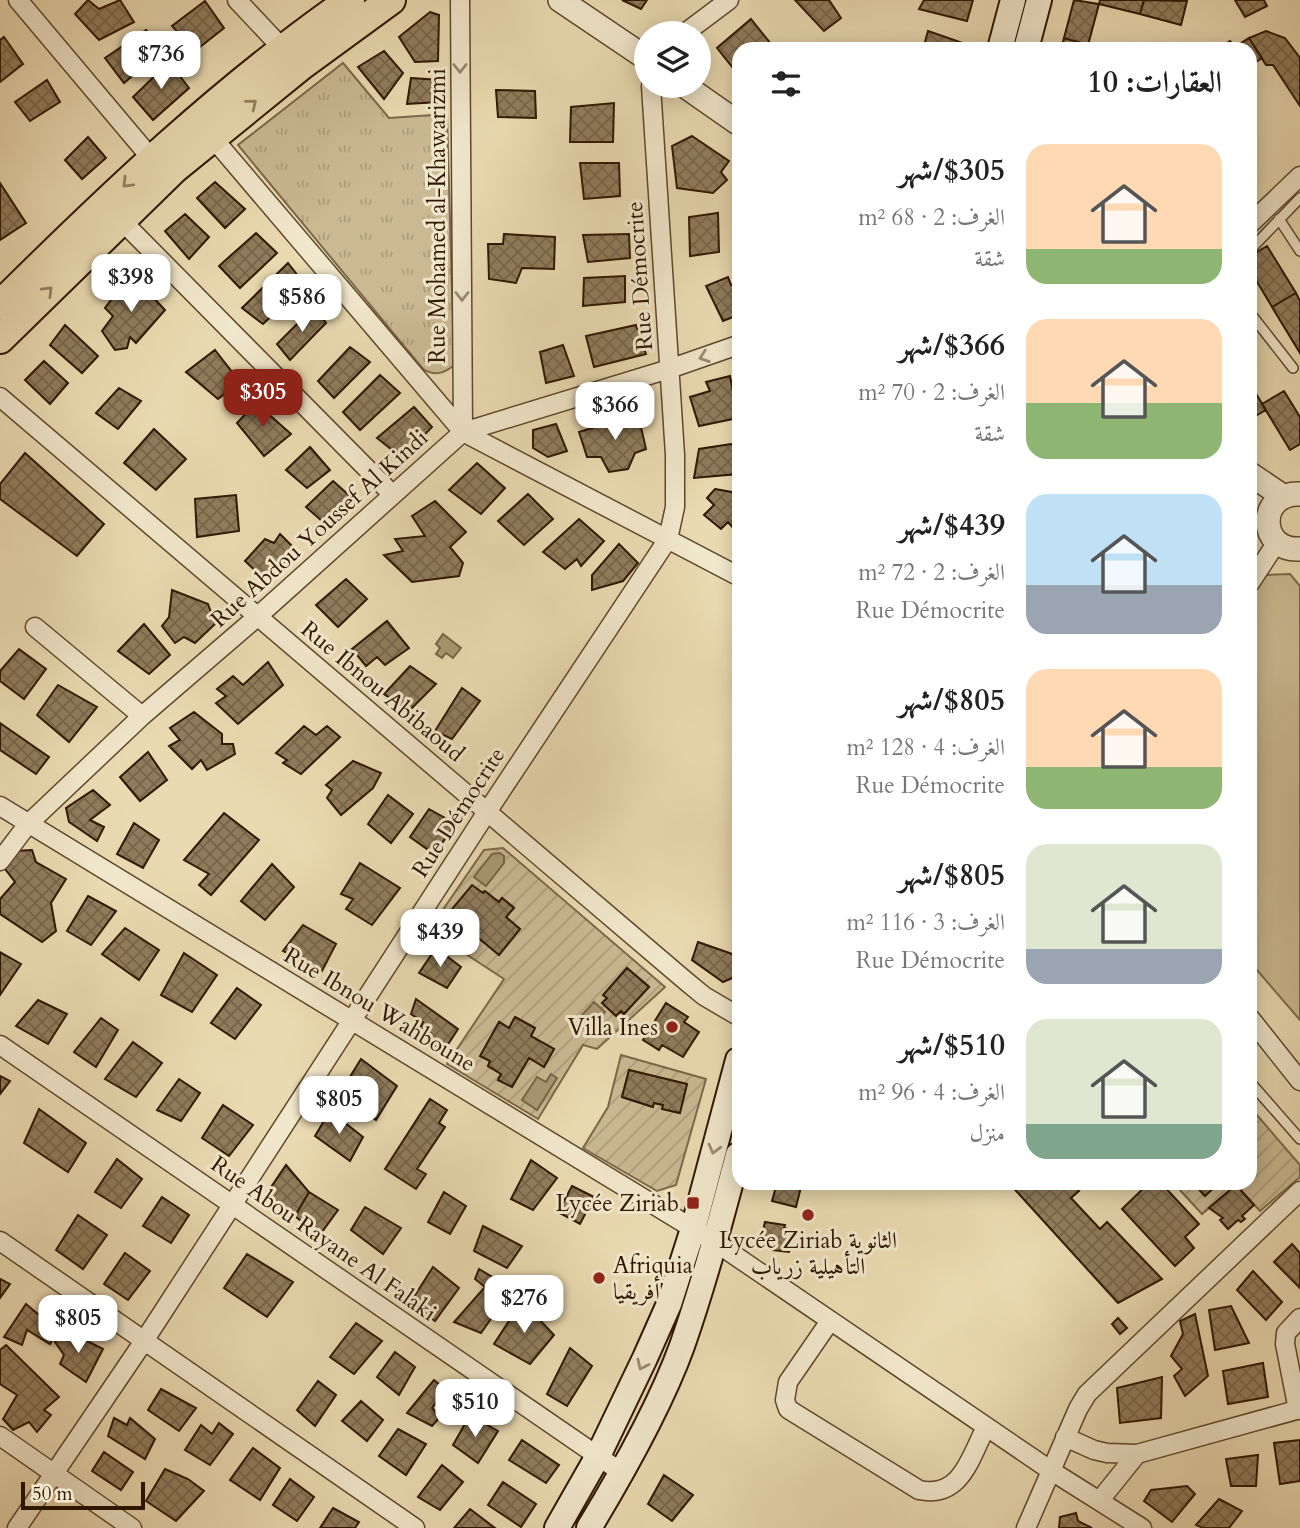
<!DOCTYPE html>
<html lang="ar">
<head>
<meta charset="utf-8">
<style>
  body { margin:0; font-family:Cardo,Amiri,serif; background:#f2f2f2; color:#222; direction:rtl; height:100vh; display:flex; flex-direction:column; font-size:26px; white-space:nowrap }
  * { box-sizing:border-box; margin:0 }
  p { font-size:23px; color:#767676 }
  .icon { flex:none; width:38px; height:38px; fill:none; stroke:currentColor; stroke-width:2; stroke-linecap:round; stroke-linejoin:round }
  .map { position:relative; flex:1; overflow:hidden; direction:ltr }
  .drawer { position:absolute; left:732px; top:42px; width:525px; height:1148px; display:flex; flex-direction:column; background:#fff; border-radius:21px; box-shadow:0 4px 18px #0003; direction:rtl }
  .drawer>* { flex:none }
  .controls { position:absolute; left:634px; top:21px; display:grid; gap:14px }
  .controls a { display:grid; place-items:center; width:77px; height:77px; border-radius:50%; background:#fff; box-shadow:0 4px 18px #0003; font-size:35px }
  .scale { position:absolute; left:21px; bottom:18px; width:124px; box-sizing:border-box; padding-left:7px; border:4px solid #2f1700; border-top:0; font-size:19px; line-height:24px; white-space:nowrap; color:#2f1700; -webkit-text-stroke:5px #f1e7cc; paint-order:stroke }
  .price { position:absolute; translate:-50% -60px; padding:0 16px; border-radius:14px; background:#fff; color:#222; font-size:23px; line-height:46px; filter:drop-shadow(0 2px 4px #0008) }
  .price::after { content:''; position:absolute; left:50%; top:42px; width:21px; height:16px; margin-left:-10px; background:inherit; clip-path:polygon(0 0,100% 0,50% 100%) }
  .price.selected { background:#8f2418; color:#fff }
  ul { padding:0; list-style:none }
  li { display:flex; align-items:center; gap:21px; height:175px; padding:0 35px }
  li span { display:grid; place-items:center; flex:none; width:196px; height:140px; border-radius:21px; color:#555 }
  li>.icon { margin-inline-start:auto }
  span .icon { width:84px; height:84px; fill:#fffc; stroke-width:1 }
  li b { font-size:30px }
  h2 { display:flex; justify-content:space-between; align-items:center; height:84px; padding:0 35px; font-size:30px }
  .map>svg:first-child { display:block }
  .grass { fill:url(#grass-tufts); stroke:#7c684a; stroke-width:2 }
  .garden { fill:url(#garden-furrows); stroke:#7c684a; stroke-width:2; fill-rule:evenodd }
  .pitch { fill:#cab993; stroke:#7c684a; stroke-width:2 }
  .water { fill:#aa9875; stroke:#796446; stroke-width:2 }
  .building { fill:url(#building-cross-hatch); stroke:#2f1700; stroke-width:2 }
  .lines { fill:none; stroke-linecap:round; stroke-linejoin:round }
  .service-casing { stroke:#5e482c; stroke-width:12 }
  .minor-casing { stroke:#5e482c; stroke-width:21 }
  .tertiary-casing { stroke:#5e482c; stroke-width:26 }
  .secondary-casing { stroke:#2f1700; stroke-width:28 }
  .primary-casing { stroke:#2f1700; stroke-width:32 }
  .service { stroke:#f1e7cc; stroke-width:9 }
  .minor { stroke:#f1e7cc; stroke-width:18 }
  .tertiary { stroke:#f1e7cc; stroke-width:23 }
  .secondary { stroke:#f1e7cc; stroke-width:24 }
  .primary { stroke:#eadab1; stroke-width:28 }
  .oneway { stroke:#9a8970 }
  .oneway2 { stroke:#968261 }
  .poi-dot { fill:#8f2418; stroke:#f1e7cc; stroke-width:2.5 }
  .labels { text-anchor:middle; stroke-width:6; stroke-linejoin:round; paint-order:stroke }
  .street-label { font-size:23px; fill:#2f1700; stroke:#f1e7cc }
  .poi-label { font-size:23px; fill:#2f1700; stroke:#f1e7cc; text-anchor:end }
</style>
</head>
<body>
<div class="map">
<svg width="1300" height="1528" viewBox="0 0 1300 1528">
  <defs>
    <pattern id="grass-tufts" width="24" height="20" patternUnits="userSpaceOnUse" patternTransform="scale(1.75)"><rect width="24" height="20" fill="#cab993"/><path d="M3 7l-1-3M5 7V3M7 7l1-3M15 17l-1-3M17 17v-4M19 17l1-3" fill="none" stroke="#ae9e7d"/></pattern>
    <pattern id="garden-furrows" width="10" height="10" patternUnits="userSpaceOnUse" patternTransform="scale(1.75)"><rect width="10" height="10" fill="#cab993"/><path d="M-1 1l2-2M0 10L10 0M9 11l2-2" fill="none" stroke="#ae9e7d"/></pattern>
    <pattern id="building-cross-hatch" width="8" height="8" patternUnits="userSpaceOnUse" patternTransform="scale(1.75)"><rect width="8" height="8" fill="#907c5c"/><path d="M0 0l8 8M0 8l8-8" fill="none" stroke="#76654a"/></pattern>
  </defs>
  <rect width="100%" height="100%" fill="#eadab1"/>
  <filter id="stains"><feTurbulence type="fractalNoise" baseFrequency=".00286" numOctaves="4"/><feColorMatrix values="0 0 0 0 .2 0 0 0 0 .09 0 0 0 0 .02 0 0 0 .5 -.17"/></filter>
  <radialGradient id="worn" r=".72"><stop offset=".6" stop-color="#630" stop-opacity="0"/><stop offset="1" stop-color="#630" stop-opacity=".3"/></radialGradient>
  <!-- grass -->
  <path class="grass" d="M343,63L389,118L447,114L454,360L453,366C443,374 434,376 423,369L238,145Z"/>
  <!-- garden -->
  <path class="garden" d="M503,848L665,987L597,1049L583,1045L538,1119L447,1064L504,979L429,930L484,850ZM484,891L499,902L502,898L514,907L506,917L520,929L499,954L476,936L472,941L464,934L462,937L442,921ZM627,968L649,986L624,1014L603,1003L607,998L604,994ZM515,1017L535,1028L531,1036L554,1049L544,1066L529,1058L512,1087L498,1080L501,1074L488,1066L490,1061L481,1056L500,1022L509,1028Z
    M621,1055L706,1079L676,1185L657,1191L583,1148L608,1107ZM629,1070L687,1084L679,1113L663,1109V1105L654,1103L652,1107L622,1097Z
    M1250,1107L1300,1165V1177L1260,1211L1236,1185L1202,1214L1179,1189L1186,1183H1193L1205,1195L1219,1183H1250Z"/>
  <!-- pitch -->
  <path class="pitch" d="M1290,574L1300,586V1020L1250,962V599L1266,575Z"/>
  <!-- water -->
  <path class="water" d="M443,634L461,648L453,658L446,653L442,658L436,654L440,648L436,644Z
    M500,853L504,856V863L486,886L474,877L492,854Z
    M594,1002L605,1012L599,1021H593V1027L583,1028L581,1016Z
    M551,1074L557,1078L537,1110L522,1100L537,1077L546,1082Z"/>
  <!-- building -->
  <path class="building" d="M88,0L99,9L120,0L134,22L99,40L75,14Z
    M622,0H647L641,9Z
    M795,0H829L841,18L824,31Z
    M924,0H973L967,21L919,9Z
    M1074,0L1099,4L1088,45L1064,38Z
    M1100,0H1144L1140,14L1099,4Z
    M1144,0L1187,1L1181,25L1140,14Z
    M1235,0H1264L1267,6L1245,17Z
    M205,1L224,28L195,51L172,26Z
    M430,12L439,15L438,61L415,62L399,37Z
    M751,19L775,49H738L737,73L717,48Z
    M146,30L163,50L124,83L105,58Z
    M928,31L963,43L961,49H923Z
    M1266,31L1285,38L1300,58V106L1273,65H1266L1249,38Z
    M4,37L23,64L0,82V40Z
    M1064,38L1088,45L1087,49H1061Z
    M1249,38L1262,58L1250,66V49H1217L1230,41L1235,47Z
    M384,51L403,73L384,99L358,67Z
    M169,62L189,88L153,120L133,97Z
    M411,78L440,80V102L407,104Z
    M47,80L60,102L30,121L15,102Z
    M496,90L535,91L536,118L498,117Z
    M614,103L613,142H570L571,107Z
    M692,136L729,161L721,172L727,180L713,193L677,188L672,146Z
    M88,137L106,158L82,179L65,160Z
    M580,163H619L620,196L584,199Z
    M215,182L245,209L225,228L197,198Z
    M0,183L26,223L0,240Z
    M718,213L719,252L690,256L689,217Z
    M185,214L209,237L189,259L165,231Z
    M256,233L277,253L240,288L219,266Z
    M504,234L555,237L554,269L522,268L516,283L489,279L488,244H503Z
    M629,234L630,258L588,262L583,235Z
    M1267,246L1296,293L1272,307L1250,270V256Z
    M288,263L305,285L263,324L242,308Z
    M131,274L165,310L136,343L130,337L127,348L115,350L102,331L113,316L105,308Z
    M625,276V302L583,306L584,278Z
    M728,277L731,285L738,283V315L723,321L706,286Z
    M1296,293L1300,301V353L1272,307Z
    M314,307L326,323L290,360L277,344Z
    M65,325L98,356L82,373L50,345Z
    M636,325L646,354L594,367L586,336Z
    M563,345L574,376L546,383L540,352Z
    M350,347L370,362L334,398L318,381Z
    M215,350L240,382L218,399L186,372Z
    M44,361L68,383L50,404L25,380Z
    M380,375L400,393L360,430L343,412Z
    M730,376L738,418L699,426L690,397L710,391L706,382Z
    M1250,384L1266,410L1250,419Z
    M119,388L141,401L118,429L96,413Z
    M1284,391L1300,417V444L1290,450L1262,404Z
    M256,403L291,434L264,456L237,423Z
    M414,407L432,427L402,458L377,438Z
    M638,414L646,449L635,453L628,469L609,472L601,457H587L579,432Z
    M556,424L567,451L548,457L533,448V430Z
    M154,429L186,459L156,490L124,463Z
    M731,444L738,448V474L694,478L699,449Z
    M310,447L330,470L307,488L286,470Z
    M25,453L104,524L77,556L0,499V484Z
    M477,463L505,488L481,514L449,490Z
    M333,481L351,497L323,522L306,507Z
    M715,489L738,493V526L735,530L728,522L721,529L704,515L714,505L707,498Z
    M528,494L553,519L524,545L498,521Z
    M236,495L239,531L197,537L195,499Z
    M435,501L466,532L450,547L463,563L459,576L412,582L384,555L403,551L395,539L425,536L412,516Z
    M579,519L604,541L581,566L577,559L565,569L543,552Z
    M280,534L297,551L265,580L245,561L265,539L274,543Z
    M619,544L638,563L623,581L592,590V575Z
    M346,579L367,599L338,627L316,605Z
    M172,590L208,604L215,624L195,643L184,637L175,643L162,626L169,617Z
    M387,621L409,648L385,665L377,657L366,666L352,649Z
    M144,624L170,655L149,674L118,651Z
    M19,649L46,669L24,699L0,681V671Z
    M268,662L283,685L238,724L216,703L226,696L217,689L233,676L243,685Z
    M410,666L436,684L409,711L384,694Z
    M58,685L97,707L69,742L37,715Z
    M462,688L480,701L452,739L435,731Z
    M194,712L222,734V744H233L235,754L207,770L201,760L192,769L169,746L180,740L170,728Z
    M0,723L49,757L36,774L0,750Z
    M304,726L316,735L327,726L340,737L301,774L283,763L287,760L276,753Z
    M148,752L167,780L140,801L120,777Z
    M353,761L381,773L373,788L341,815L327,798L332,790L326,785Z
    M93,790L110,805L90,820L104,827L97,841L69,822L66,808Z
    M388,795L413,814L391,843L368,824Z
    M429,809L456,824L434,854L410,837Z
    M224,813L259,840L211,895L199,885L209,874L184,860Z
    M134,823L159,840L143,868L117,854Z
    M32,850L36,862L66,879L51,903L56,931L42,942L0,914V899L15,882L5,869L15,851Z
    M360,863L400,888L372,925L346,909L353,899L341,894Z
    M272,864L294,887L265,920L241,901Z
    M472,885L483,893L485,891L499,902L502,898L514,908L506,917L520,929L499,955L476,936L472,941L464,934L462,937L442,921Z
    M88,896L116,911L91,945L67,931Z
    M303,925L336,944L322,971L283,951Z
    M125,928L159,950L139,980L102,954Z
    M698,942L738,956L737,976L723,982L692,960Z
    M436,948L461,967L447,988L419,973Z
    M0,952L21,964L0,995Z
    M184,953L217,975L192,1012L161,995Z
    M627,968L649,987L624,1014L621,1011L616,1016L602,1003L607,998L603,995Z
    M237,988L261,1005L235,1039L211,1023Z
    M416,999L458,1029L443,1052L418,1032L423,1022L411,1014Z
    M38,1000L67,1014L48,1044L16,1026Z
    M666,1003L688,1017L684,1022L699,1032L683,1057L662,1045L659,1050L643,1040Z
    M515,1017L535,1028L531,1036L554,1049L544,1067L529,1058L512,1087L498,1080L501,1074L488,1066L490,1061L480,1056L499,1022L509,1028Z
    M101,1018L118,1030L96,1067L74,1052Z
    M133,1042L162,1063L136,1097L105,1079Z
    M361,1059L397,1086L376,1120L340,1093Z
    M629,1070L687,1084L680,1113L662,1109L663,1105L654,1103L653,1107L622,1097Z
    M0,1076L10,1081L0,1094Z
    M179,1079L200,1093L181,1121L157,1110Z
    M430,1099L447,1110L439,1123L445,1127L417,1169L426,1174L416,1189L385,1169Z
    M223,1105L253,1125L229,1156L202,1138Z
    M39,1109L86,1143L68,1172L24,1143Z
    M330,1111L363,1137L350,1161L315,1136Z
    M117,1159L142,1179L121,1208L95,1192Z
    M531,1160L557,1178L533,1210L511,1199Z
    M286,1165L309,1192L295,1216L265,1196Z
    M777,1183H802L796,1207L772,1201Z
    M1009,1183H1072L1079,1191L1071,1198L1100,1229L1107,1222L1162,1279L1118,1303Z
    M1149,1183H1161L1199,1224L1185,1237L1194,1248L1175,1266L1122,1209Z
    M1193,1183H1219L1205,1196Z
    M1236,1185L1254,1205L1242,1216L1245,1219L1241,1222L1238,1220L1228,1229L1220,1220L1223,1218L1209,1208Z
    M572,1186L594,1197L580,1224L558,1212Z
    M309,1192L338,1210L319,1236L295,1216Z
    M444,1192L466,1206L450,1234L428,1222Z
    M162,1197L189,1215L171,1243L143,1226Z
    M365,1207L401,1228L383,1254L351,1230Z
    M78,1215L107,1235L83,1269L56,1250Z
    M765,1222L785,1225L784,1228L795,1231L789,1252L771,1250L773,1241H771L770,1246L760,1243Z
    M483,1226L522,1246L507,1268L474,1251Z
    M1292,1244L1300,1253V1288L1274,1262Z
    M125,1253L150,1271L128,1300L104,1284Z
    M247,1254L293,1282L267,1317L224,1288Z
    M433,1267L459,1288L435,1321L410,1303Z
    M479,1269L512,1289L481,1333L454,1322L485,1287L475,1279Z
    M1253,1271L1282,1302L1266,1320L1237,1290Z
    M0,1279L10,1284L0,1298Z
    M522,1301L554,1335L530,1364L494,1344Z
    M26,1304L39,1315L43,1308L52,1317L57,1305L68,1314L50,1344L27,1330L22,1345L4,1337Z
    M1231,1306L1249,1343L1215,1350L1209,1310Z
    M1195,1314L1208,1376L1185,1396L1174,1376L1182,1369L1171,1356L1183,1334L1180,1321Z
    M1118,1318L1127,1328L1120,1334L1112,1324Z
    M356,1323L382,1341L354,1374L330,1357Z
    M65,1330L103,1349L86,1382L60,1364L64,1355L55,1342Z
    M6,1345L59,1397L44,1410L51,1415L37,1432L29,1422L13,1430L3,1419L17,1395L0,1384V1350Z
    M570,1348L592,1366L567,1406L547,1394Z
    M395,1352L415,1367L399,1395L377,1377Z
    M1263,1363L1268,1397L1228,1404L1223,1371Z
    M1162,1377L1161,1418L1120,1423L1117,1388Z
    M434,1380L446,1390L432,1408L440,1417L432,1426L407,1413Z
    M318,1381L336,1395L315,1426L297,1410Z
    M161,1389L196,1408L179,1431L148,1410Z
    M361,1401L383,1420L367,1441L342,1421Z
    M470,1415L498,1431L478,1463L453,1445Z
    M114,1418L127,1425L130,1418L155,1439L145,1459L108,1436Z
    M219,1423L233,1434L210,1465L185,1450L201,1425L212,1434Z
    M398,1429L426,1444L406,1475L379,1456Z
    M522,1440L559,1465L546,1483L509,1460Z
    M1300,1440V1481L1280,1484L1274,1443Z
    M253,1448L280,1468L260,1500L230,1480Z
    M104,1452L133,1472L121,1490L92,1471Z
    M1258,1455L1256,1486H1231L1226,1459Z
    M442,1465L463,1482L440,1510L418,1497Z
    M165,1469L188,1479L204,1491L176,1521L146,1501Z
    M664,1475L693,1495L672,1521L648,1504Z
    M290,1479L314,1497L297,1521L273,1505Z
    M503,1482L536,1504L521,1527L488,1505Z
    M1187,1486L1195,1494L1172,1522L1144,1501L1151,1490Z
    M1219,1499L1242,1511L1229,1528H1203L1196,1525Z
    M333,1508L359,1522L355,1528H320Z
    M470,1509L495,1528H454Z
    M1076,1513L1078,1521L1092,1528H1059L1060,1517Z"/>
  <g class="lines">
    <!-- service casing -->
    <g class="service-casing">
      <path id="service" d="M1279,219L1300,251
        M1250,250L1300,198
        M1250,313L1293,368
        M1250,1082L1300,1139"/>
    </g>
    <!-- minor casing -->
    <g class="minor-casing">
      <path id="minor" d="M18,0L151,158
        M237,0L282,48
        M460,0L463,432
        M685,33L729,0
        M212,137L463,432L738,576
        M121,220L392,494
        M1250,224L1300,176
        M0,397L687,982L704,996L738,1016
        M1250,583L1277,542
        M35,627L142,716
        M0,806L715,1242L1050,1470L1142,1528
        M0,861L28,824L142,716L257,617L463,432L669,369L738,345
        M1250,1018L1300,1081
        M0,1045L621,1472
        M0,1241L415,1528
        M830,1321L788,1382L785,1400L788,1409L919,1490C961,1499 970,1458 986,1427
        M1298,1410L1285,1344L1286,1333L1300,1318
        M0,1436L132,1528
        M1065,1437L1094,1450L1107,1453L1137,1454L1300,1409
        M1100,1500L1137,1454
        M17,1528L144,1341L487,812L668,539L675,507V455L651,86
        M1026,1528L1078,1409L1087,1394L1300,1191"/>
    </g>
    <!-- tertiary casing -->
    <g class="tertiary-casing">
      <path id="tertiary" d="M560,0L646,58
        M685,86L738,123
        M1250,474L1284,497
        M1300,494C1257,492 1258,552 1300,549"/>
    </g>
    <!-- secondary casing -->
    <g class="secondary-casing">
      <path id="secondary" d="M1000,49L1013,0
        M1026,49L1039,0
        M557,1528L598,1456L645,1358L669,1304L693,1229L738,1060
        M589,1528C621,1475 661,1404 682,1346C704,1283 721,1219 738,1155"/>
    </g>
    <!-- primary casing -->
    <g class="primary-casing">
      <path id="primary" d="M0,305C110,196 222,89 350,0
        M0,339L174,169L302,65L391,0"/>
    </g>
    <!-- service -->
    <use href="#service" class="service"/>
    <!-- minor -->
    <use href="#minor" class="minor"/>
    <!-- tertiary -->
    <use href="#tertiary" class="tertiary"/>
    <!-- secondary -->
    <use href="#secondary" class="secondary"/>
    <!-- primary -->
    <use href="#primary" class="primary"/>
  </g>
  <!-- one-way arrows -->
  <defs><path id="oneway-chevron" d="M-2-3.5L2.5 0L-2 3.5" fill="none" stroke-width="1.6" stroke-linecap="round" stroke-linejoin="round" transform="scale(1.75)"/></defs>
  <g class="oneway">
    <use href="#oneway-chevron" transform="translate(460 68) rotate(90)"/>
    <use href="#oneway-chevron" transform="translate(462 296) rotate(90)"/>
    <use href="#oneway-chevron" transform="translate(704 357) rotate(161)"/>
    <use href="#oneway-chevron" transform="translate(714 1149) rotate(105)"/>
    <use href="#oneway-chevron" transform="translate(642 1365) rotate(115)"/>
  </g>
  <g class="oneway2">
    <use href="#oneway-chevron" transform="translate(252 104) rotate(-39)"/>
    <use href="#oneway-chevron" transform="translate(127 183) rotate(135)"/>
    <use href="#oneway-chevron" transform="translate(48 291) rotate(-45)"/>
  </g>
  <!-- markers -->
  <g class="poi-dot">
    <circle cx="672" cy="1027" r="7"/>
    <rect x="686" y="1196" width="14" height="14" rx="3.5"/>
    <circle cx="808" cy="1215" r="7"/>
    <circle cx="599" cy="1278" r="7"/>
  </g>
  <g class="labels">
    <!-- street labels -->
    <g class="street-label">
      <text transform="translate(437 216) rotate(-90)" y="8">Rue Mohamed al-Khawarizmi</text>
      <text transform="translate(639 276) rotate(-94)" y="8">Rue Démocrite</text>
      <text transform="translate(319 528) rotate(-42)" y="8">Rue Abdou Youssef Al Kindi</text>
      <text transform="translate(383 691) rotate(40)" y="8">Rue Ibnou Abibaoud</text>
      <text transform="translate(458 812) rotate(-57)" y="8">Rue Démocrite</text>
      <text transform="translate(380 1009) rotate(31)" y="8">Rue Ibnou Wahboune</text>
      <text transform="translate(324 1238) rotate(35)" y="8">Rue Abou Rayane Al Falaki</text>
    </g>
    <!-- poi labels -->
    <g class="poi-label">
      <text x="658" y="1035">Villa Ines</text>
      <text x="679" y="1211">Lycée Ziriab</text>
      <text x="808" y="1248" text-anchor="middle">Lycée Ziriab الثانوية<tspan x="808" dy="26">التأهيلية زرياب</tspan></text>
      <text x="613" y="1273" text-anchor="start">Afriquia<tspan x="613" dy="26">أفريقيا</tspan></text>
    </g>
  </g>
  <rect width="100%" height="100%" filter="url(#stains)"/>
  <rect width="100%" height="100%" fill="url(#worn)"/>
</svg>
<div class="controls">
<a><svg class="icon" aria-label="layers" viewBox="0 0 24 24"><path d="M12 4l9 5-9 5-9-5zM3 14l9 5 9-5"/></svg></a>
</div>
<div class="scale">50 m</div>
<b class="price" style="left:161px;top:91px">$736</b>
<b class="price" style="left:131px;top:314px">$398</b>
<b class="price" style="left:302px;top:334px">$586</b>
<b class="price selected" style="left:263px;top:429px">$305</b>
<b class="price" style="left:615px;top:442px">$366</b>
<b class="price" style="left:440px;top:969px">$439</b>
<b class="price" style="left:339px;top:1136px">$805</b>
<b class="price" style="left:524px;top:1335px">$276</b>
<b class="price" style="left:78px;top:1355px">$805</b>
<b class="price" style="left:475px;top:1439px">$510</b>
<section class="drawer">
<h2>العقارات: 10<svg class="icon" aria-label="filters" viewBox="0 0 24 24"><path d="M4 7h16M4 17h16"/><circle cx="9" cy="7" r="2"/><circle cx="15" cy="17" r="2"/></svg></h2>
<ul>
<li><span style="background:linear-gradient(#ffd9b3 75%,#8fb573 0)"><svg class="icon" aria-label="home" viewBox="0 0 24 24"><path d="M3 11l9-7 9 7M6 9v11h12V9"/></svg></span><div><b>$305/شهر</b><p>الغرف: 2 · 68 m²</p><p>شقة</p></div></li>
<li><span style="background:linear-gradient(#ffd9b3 60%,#8fb573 0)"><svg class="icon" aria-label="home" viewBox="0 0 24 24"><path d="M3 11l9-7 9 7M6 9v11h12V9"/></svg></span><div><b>$366/شهر</b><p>الغرف: 2 · 70 m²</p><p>شقة</p></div></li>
<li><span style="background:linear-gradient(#bfe0f5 65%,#9aa5b1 0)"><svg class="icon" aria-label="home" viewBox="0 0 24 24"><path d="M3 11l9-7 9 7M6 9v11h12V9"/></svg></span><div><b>$439/شهر</b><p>الغرف: 2 · 72 m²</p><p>Rue Démocrite</p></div></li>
<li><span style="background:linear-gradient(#ffd9b3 70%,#8fb573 0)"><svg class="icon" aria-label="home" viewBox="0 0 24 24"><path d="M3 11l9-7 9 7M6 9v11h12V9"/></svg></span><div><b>$805/شهر</b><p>الغرف: 4 · 128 m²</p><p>Rue Démocrite</p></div></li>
<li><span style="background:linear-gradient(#dfe7d0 75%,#9aa5b1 0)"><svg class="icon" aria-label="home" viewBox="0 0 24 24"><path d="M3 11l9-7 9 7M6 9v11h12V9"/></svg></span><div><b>$805/شهر</b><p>الغرف: 3 · 116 m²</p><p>Rue Démocrite</p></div></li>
<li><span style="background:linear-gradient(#dfe7d0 75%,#7fa58c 0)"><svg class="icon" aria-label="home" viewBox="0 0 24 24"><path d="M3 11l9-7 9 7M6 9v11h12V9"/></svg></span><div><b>$510/شهر</b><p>الغرف: 4 · 96 m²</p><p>منزل</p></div></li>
</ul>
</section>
</div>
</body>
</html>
